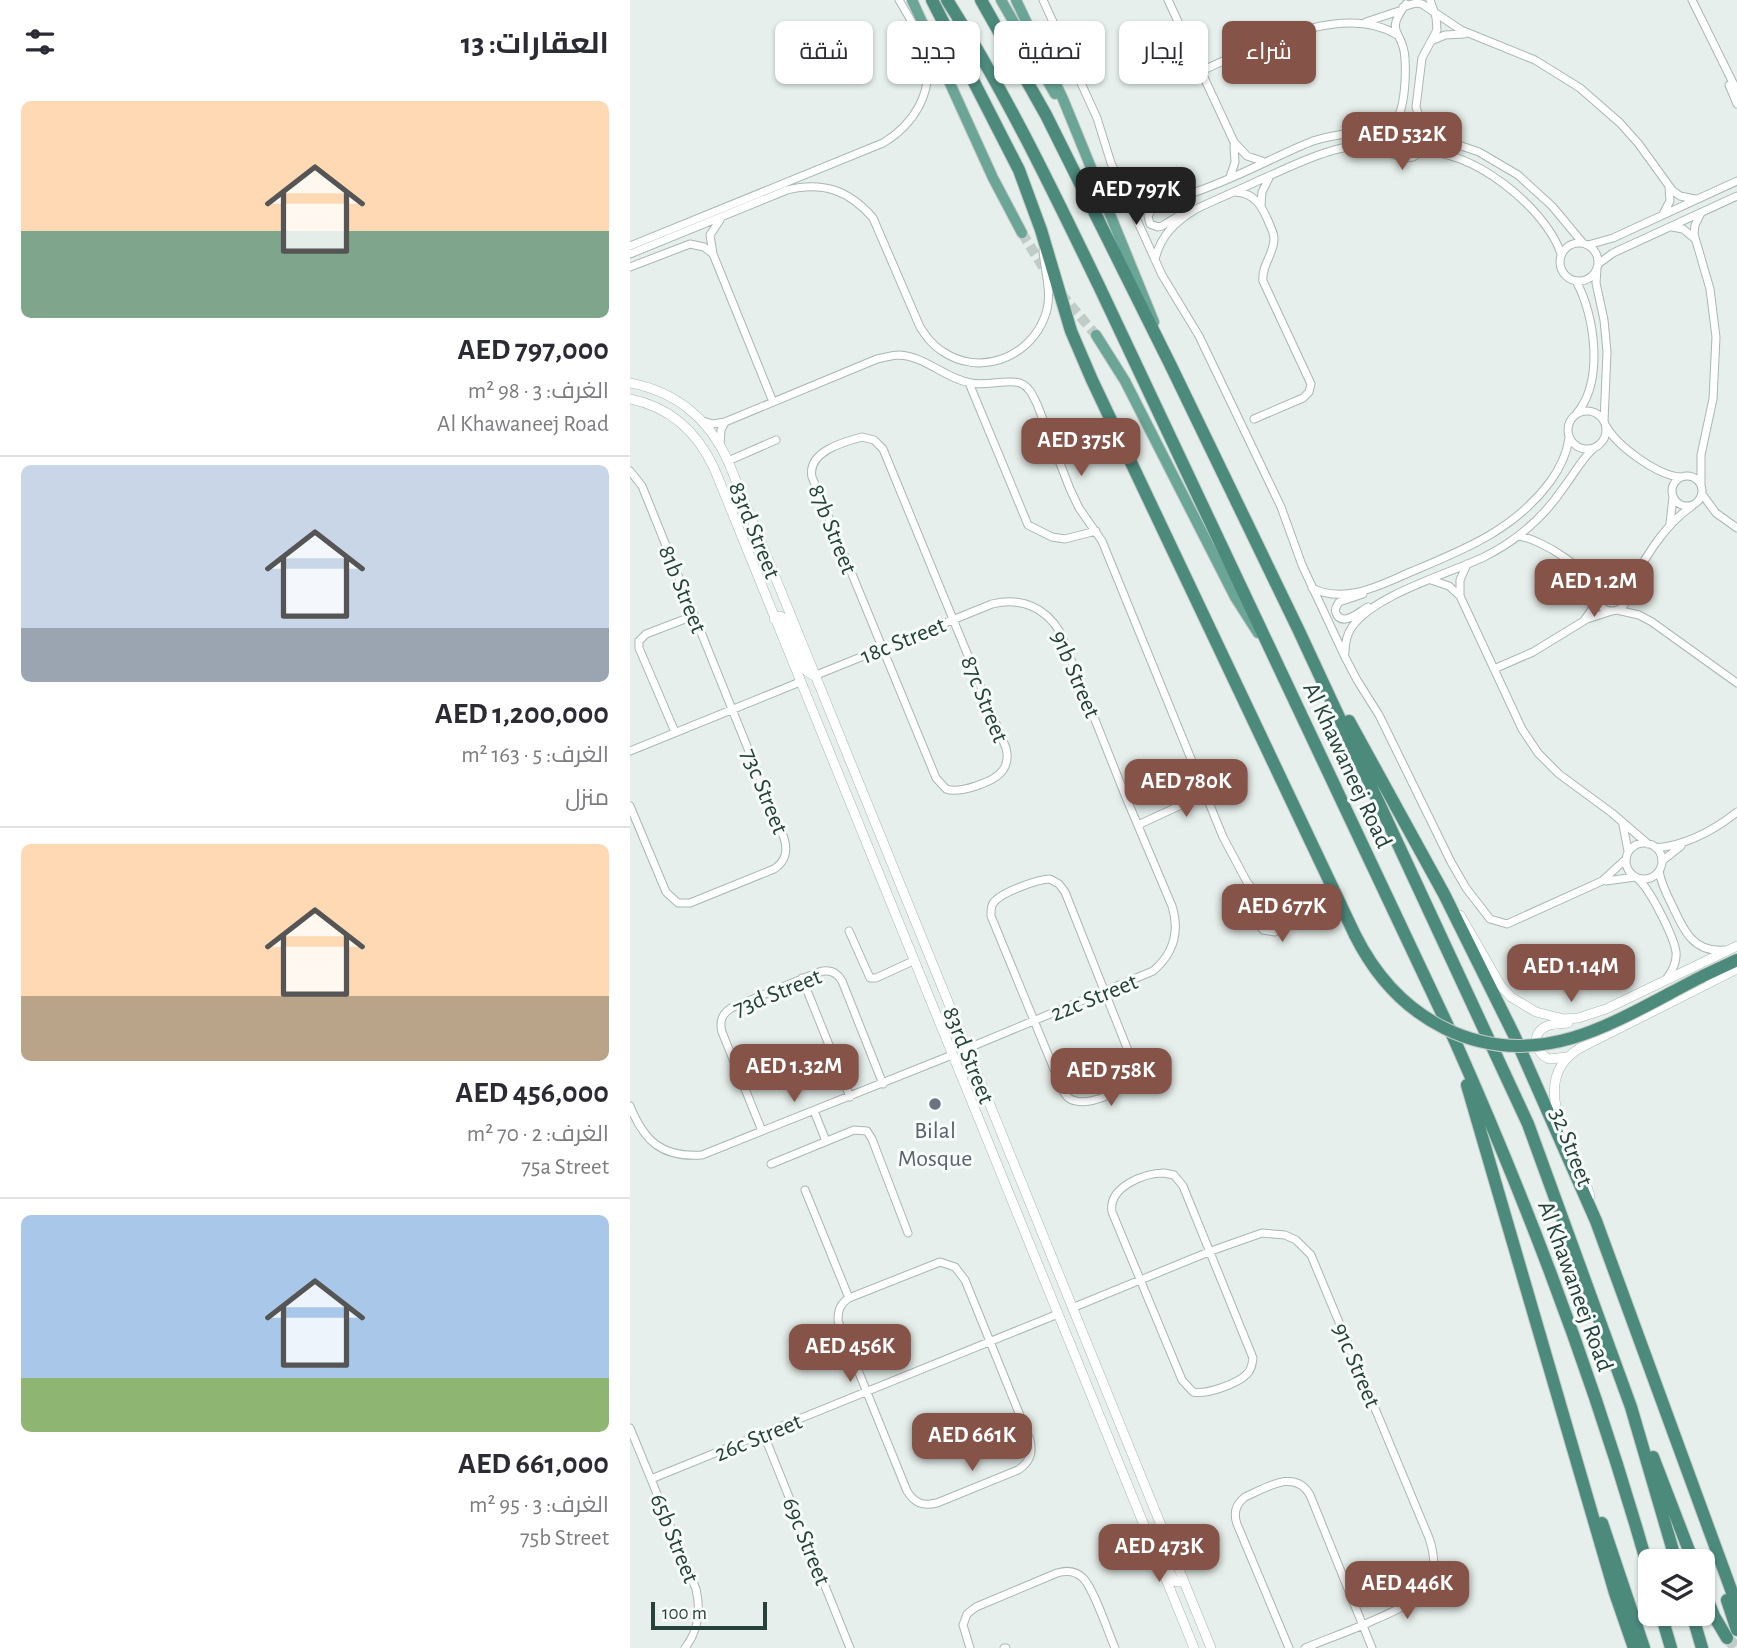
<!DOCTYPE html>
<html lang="ar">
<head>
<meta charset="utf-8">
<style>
  body { margin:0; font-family:"Alegreya Sans",Cairo,sans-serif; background:#f2f2f3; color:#2b2b33; direction:rtl; height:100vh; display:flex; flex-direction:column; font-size:26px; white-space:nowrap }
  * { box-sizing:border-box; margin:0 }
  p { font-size:23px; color:#7c7c81 }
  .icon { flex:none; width:38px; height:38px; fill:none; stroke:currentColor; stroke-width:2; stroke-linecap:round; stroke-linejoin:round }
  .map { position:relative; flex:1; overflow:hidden; direction:ltr }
  .drawer { display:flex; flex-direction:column; background:#fff; width:630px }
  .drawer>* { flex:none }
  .top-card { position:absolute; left:21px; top:21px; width:665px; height:63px; direction:rtl; display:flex; gap:14px }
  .buttons { position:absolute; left:1008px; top:1549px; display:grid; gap:14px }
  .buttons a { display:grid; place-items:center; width:77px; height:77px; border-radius:10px; background:#fff; box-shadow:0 2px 5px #0004; font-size:35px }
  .scale { position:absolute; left:21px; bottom:18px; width:116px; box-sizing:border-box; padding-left:7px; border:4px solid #24423a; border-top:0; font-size:19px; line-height:24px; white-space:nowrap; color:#24423a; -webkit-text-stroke:5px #f7fbf9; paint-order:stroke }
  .price { position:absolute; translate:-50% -60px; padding:0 16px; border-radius:14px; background:#855347; color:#fff; font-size:23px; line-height:46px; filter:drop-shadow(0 2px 4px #0008) }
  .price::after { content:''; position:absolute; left:50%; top:42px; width:21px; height:16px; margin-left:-10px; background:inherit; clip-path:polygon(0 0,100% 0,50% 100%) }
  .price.active { background:#222; color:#fff }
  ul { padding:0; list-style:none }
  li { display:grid; align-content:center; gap:14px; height:371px; padding:0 21px }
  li+li { border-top:2px solid #e1e1e2 }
  li span { display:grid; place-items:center; height:217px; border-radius:10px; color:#555 }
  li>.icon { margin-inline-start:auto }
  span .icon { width:126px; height:126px; fill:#fffc; stroke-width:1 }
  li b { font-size:30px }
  h2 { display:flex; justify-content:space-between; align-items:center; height:84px; padding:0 21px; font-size:30px }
  .pill { padding:0 24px; border-radius:10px; background:#fff; box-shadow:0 2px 5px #0004; font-size:24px; line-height:63px }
  .pill.active { background:#855347; color:#fff }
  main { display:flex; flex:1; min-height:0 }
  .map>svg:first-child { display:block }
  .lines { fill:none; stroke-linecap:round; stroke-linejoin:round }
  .primary-tunnel { stroke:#bfccc8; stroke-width:10; stroke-dasharray:10 5; stroke-linecap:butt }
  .trunk-tunnel { stroke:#bfccc8; stroke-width:12; stroke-dasharray:12 6; stroke-linecap:butt }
  .minor-casing { stroke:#a8b8b2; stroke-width:9 }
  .tertiary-casing { stroke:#a8b8b2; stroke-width:10 }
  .primary-casing { stroke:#c2cac8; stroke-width:12 }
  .trunk-casing { stroke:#c2cac8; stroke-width:14 }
  .minor { stroke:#fff; stroke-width:7 }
  .tertiary { stroke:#fff; stroke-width:9 }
  .primary { stroke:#6aa596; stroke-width:10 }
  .trunk { stroke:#4c8a7c; stroke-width:12 }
  .trunk-bridge-casing { stroke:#c2cac8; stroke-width:14; stroke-linecap:butt }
  .trunk-bridge { stroke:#4c8a7c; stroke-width:12 }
  .worship-dot { fill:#6b7280; stroke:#f7fbf9; stroke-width:2.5 }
  .labels { text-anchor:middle; stroke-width:6; stroke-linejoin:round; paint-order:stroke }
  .street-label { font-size:24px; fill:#24423a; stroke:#f7fbf9 }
  .worship-label { font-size:24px; fill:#5b616d; stroke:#f7fbf9 }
</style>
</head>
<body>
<main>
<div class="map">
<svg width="1107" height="1648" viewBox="0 0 1107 1648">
  <rect width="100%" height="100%" fill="#e6efeb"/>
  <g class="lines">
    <!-- primary-tunnel -->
    <path class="primary-tunnel" d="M392,233L418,275
      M431,294L466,335"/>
    <!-- trunk-tunnel -->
    <path class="trunk-tunnel" d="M1097,1638L1107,1648"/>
    <!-- minor casing -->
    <g class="minor-casing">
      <path id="minor" d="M413,0L467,118L481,163L532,275L569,336L651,507L672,565L715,657L727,680L749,715L821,862L836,888L860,919L877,924L972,881L996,859
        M538,0L604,142L617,156L632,161
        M1062,0L1107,91
        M776,4C753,35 774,29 775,59C776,75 775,100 769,115C765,124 758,129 756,139L763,154L773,158L783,157L789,153L794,143V132L786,107L792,58L807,30L806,17L800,0
        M773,7L786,3L792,4L831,30L905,60L950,88L990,123L1008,143L1042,190L1050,196L1065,199
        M736,22L769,11
        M801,41L815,35L834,34
        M571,71C623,48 713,1 767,35
        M1099,85L1107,104
        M794,129L811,139L849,152L888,175L922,206L952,242
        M789,153C839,145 917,209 931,254
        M600,177L605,162L604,146
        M605,192C625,193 632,206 639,223C641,228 644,233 644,239C644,254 631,266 633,281L681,384L679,392L673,398L624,419
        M496,195C535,221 639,157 683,141C709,132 737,134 762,125
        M543,204L522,209L518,216L520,224L528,227L532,226L555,212
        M631,205L632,192L640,176
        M1034,212L1040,201L1039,187
        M1071,213L1065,225L1064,234L1080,289L1086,337L1083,399L1071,455V484
        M90,220L80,235L83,254L143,402
        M1042,227L1053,229L1064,238
        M930 262a19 19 0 1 1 38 0a19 19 0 1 1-38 0Z
        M958,245L983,238L1107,181
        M0,246L253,143C283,125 305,92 295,55C291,36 279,17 269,0
        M0,254L157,190C192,181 219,190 243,218L290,327C296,336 302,345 312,351C349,377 400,358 415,316C423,295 415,273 413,251
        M525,260C530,236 545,222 566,209C587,199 609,190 630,180C670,163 715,136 760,149
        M968,264L983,253L1107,196
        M0,267L60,244L74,247L83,254
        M967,269L966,283L974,320L977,352L974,421
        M946,281C965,315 974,381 947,413
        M339,383L398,525L422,537L435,539L466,531
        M938 430a19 19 0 1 1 38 0a19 19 0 1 1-38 0Z
        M73,421L83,424L95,422L247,359C254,358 262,355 269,355C295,356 316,379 341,383C355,386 379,379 390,383C399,386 403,396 407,404L440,489L449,508L472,541L593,837L617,882L627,895L650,912L651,924L645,932L633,930C625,919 627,908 627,895
        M976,426C987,446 1028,476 1051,477
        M232,437L244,440L253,449L376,748C378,756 378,763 373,770C365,782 329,794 316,789L306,778L182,477C177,452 213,442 232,437Z
        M90,445L91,430L95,422
        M98,461L146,440
        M0,471L12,486L154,838C158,851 156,861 144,869L60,903H48L36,892L0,806
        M1042 491a15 15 0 1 1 30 0a15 15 0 1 1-30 0Z
        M1072,494L1086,513L1107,528
        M1040,523L1043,497
        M888,536C912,539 961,570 967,595
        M801,580L819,586L830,596L892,729L908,753L929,774L982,813L1018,844
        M983,580L1011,564
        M967 596a15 15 0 1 1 30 0a15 15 0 1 1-30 0Z
        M682,588C716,605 752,584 783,571C836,549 885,529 920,482C930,468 937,454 939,438
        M733,594L709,602C707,606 704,608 706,613C712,628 730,611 738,607
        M830,595V580L837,564
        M998,596C1008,565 1035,524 1062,506
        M987,610L1009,615L1022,622L1107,683
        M955,619L963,608L967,596
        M715,652C715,643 717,634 722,627C744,595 818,574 854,557C886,541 914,517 934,487C944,474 951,460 963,449
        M864,669L903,652L957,619L982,611
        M184,676L362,604C391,597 415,607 430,632L495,795L542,906C550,932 543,954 523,971L336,1049
        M45,732L9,648V641L16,634L63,616
        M0,751L170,682
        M508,825L549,806L550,802L541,783
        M993,825L998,851
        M996 861a18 18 0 1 1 36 0a18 18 0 1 1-36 0Z
        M1026,848C1057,845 1083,831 1107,812
        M1032,861L1051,846
        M1029,871C1031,884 1037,895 1043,907C1054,931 1064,953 1094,950
        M420,879L429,884L435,892L505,1068C504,1087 463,1106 446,1101C439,1100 436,1096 433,1091L361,916C361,909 361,904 366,900C374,892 408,879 420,879Z
        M1008,879C1020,889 1044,937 1046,952C1047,962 1043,970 1037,978
        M976,881L1005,877
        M219,931L240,978H246L283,961
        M172,978L220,1097
        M0,1106C14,1141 32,1158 72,1155L322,1055
        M184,1111L196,1141
        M132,1131L92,1032C89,1021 92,1014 101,1008L189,972C199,969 207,972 212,981L253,1084
        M141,1164L224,1130L237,1131L242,1139L278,1233
        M534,1173L544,1175L553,1186L623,1358C622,1364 622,1369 617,1374C607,1384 576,1395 563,1392L552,1380L482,1212C478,1187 514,1173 534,1173Z
        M175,1190L219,1298
        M310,1262L325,1267L335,1280L400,1440C403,1453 400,1462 388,1470L307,1503C293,1506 285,1504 277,1491L208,1321C208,1310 210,1304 219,1298Z
        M442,1308L581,1251L632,1233L655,1235L666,1240L681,1255L799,1538C817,1589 781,1604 742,1621C720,1631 697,1639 675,1648
        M0,1428L66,1589C71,1611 69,1630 55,1648
        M134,1435L220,1648
        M21,1479L428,1314
        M340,1648L333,1625L337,1614L346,1607L427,1573C437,1570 446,1571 453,1578C464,1589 478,1632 485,1648
        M374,1648H376
        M659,1648L607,1524C603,1513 606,1504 615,1497C636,1488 665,1468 680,1495L742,1648"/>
    </g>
    <!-- tertiary casing -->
    <g class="tertiary-casing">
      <path id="tertiary" d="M0,383C47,392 78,418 98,461L581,1648
        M0,399C40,407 67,432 84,468L564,1648
        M144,619L150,616L153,618L174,669L184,676
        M830,915L871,986L881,997L906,1012L934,1019L948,1018L976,1009L1107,946
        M937,1057L919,1059C906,1053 900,1035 915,1027C921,1023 931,1024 938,1023
        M960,1196C947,1150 893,1082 950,1048L1107,969
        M524,1537L544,1581L549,1582L552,1577"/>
    </g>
    <!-- primary casing -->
    <g class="primary-casing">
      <path id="primary" d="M282,0L363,178L392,233
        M371,0L425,94
        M386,0L433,99L524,322
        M466,335L495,381L605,597L628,633"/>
    </g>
    <!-- trunk casing -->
    <g class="trunk-casing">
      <path id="trunk" d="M302,0L389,170L411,230L441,331L462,380L725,935
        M317,0C375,91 422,189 469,286L825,1041C902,1214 969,1393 1020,1575
        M351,0L416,115L540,364L669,631L898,1124L1001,1407L1046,1561
        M719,721L814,894L884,1035L966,1221L1107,1606
        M1073,976L1107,960
        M837,1085L985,1593L1004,1648
        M1023,1457L1063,1561
        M972,1523L1014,1648
        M1073,1588L1084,1616L1097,1638
        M1097,1600L1107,1630
        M1031,1614L1041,1648
        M1062,1614L1072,1648"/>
    </g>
    <!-- minor -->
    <use href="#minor" class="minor"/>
    <!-- tertiary -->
    <use href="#tertiary" class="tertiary"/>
    <!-- primary -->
    <use href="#primary" class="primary"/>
    <!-- trunk -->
    <use href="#trunk" class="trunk"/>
    <!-- trunk-bridge casing -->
    <g class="trunk-bridge-casing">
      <path id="trunk-bridge" d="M725,935C767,1019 849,1065 942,1038C984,1026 1033,996 1073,976"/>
    </g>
    <!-- trunk-bridge -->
    <use href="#trunk-bridge" class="trunk-bridge"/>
  </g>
  <!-- markers -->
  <circle class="worship-dot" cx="305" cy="1104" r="7"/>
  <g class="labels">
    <!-- street labels -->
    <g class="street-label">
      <text transform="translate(203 529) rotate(68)" y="8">87b Street</text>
      <text transform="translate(125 530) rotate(68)" y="8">83rd Street</text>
      <text transform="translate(53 589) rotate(68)" y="8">81b Street</text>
      <text transform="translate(273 640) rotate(-22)" y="8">18c Street</text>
      <text transform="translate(446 674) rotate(67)" y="8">91b Street</text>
      <text transform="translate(355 699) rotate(68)" y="8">87c Street</text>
      <text transform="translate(718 765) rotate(65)" y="8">Al Khawaneej Road</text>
      <text transform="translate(135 791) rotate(68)" y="8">73c Street</text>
      <text transform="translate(147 992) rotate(-22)" y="8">73d Street</text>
      <text transform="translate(464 997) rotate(-22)" y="8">22c Street</text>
      <text transform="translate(339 1055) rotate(68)" y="8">83rd Street</text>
      <text transform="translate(942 1147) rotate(69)" y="8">32 Street</text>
      <text transform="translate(946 1286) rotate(70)" y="8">Al Khawaneej Road</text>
      <text transform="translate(727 1365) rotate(67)" y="8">91c Street</text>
      <text transform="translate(128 1437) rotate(-22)" y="8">26c Street</text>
      <text transform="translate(45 1538) rotate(68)" y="8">65b Street</text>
      <text transform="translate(177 1541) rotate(68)" y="8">69c Street</text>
    </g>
    <!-- worship labels -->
    <g class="worship-label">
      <text x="305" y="1138">Bilal<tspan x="305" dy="28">Mosque</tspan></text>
    </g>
  </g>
</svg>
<div class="buttons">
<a><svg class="icon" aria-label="layers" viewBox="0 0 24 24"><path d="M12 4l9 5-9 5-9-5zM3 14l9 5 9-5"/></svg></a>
</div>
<div class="scale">100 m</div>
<b class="price" style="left:772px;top:172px">AED 532K</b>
<b class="price active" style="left:506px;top:227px">AED 797K</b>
<b class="price" style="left:451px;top:478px">AED 375K</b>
<b class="price" style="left:964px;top:619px">AED 1.2M</b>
<b class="price" style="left:556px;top:819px">AED 780K</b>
<b class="price" style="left:652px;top:944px">AED 677K</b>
<b class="price" style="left:941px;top:1004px">AED 1.14M</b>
<b class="price" style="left:164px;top:1104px">AED 1.32M</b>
<b class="price" style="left:481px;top:1108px">AED 758K</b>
<b class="price" style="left:220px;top:1384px">AED 456K</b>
<b class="price" style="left:342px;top:1473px">AED 661K</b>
<b class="price" style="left:529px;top:1584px">AED 473K</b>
<b class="price" style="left:777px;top:1621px">AED 446K</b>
<div class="top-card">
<a class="pill active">شراء</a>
<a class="pill">إيجار</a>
<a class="pill">تصفية</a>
<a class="pill">جديد</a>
<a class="pill">شقة</a>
</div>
</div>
<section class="drawer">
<h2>العقارات: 13<svg class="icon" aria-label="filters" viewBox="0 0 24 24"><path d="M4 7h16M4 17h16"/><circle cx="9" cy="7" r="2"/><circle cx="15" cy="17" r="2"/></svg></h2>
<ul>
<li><span style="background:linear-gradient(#ffd9b3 60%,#7fa58c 0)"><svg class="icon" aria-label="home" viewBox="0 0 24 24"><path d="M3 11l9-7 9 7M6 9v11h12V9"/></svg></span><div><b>AED 797,000</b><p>الغرف: 3 · 98 m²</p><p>Al Khawaneej Road</p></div></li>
<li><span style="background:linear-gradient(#c9d6e8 75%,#9aa5b1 0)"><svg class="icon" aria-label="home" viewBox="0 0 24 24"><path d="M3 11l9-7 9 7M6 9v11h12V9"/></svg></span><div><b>AED 1,200,000</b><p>الغرف: 5 · 163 m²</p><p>منزل</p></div></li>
<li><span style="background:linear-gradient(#ffd9b3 70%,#b9a48a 0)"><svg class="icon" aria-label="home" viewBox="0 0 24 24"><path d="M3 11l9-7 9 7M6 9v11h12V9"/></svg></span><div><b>AED 456,000</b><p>الغرف: 2 · 70 m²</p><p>75a Street</p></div></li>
<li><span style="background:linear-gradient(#a9c7e8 75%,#8fb573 0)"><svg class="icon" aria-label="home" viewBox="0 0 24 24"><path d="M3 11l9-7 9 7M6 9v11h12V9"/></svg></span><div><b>AED 661,000</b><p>الغرف: 3 · 95 m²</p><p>75b Street</p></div></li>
</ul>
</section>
</main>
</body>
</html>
